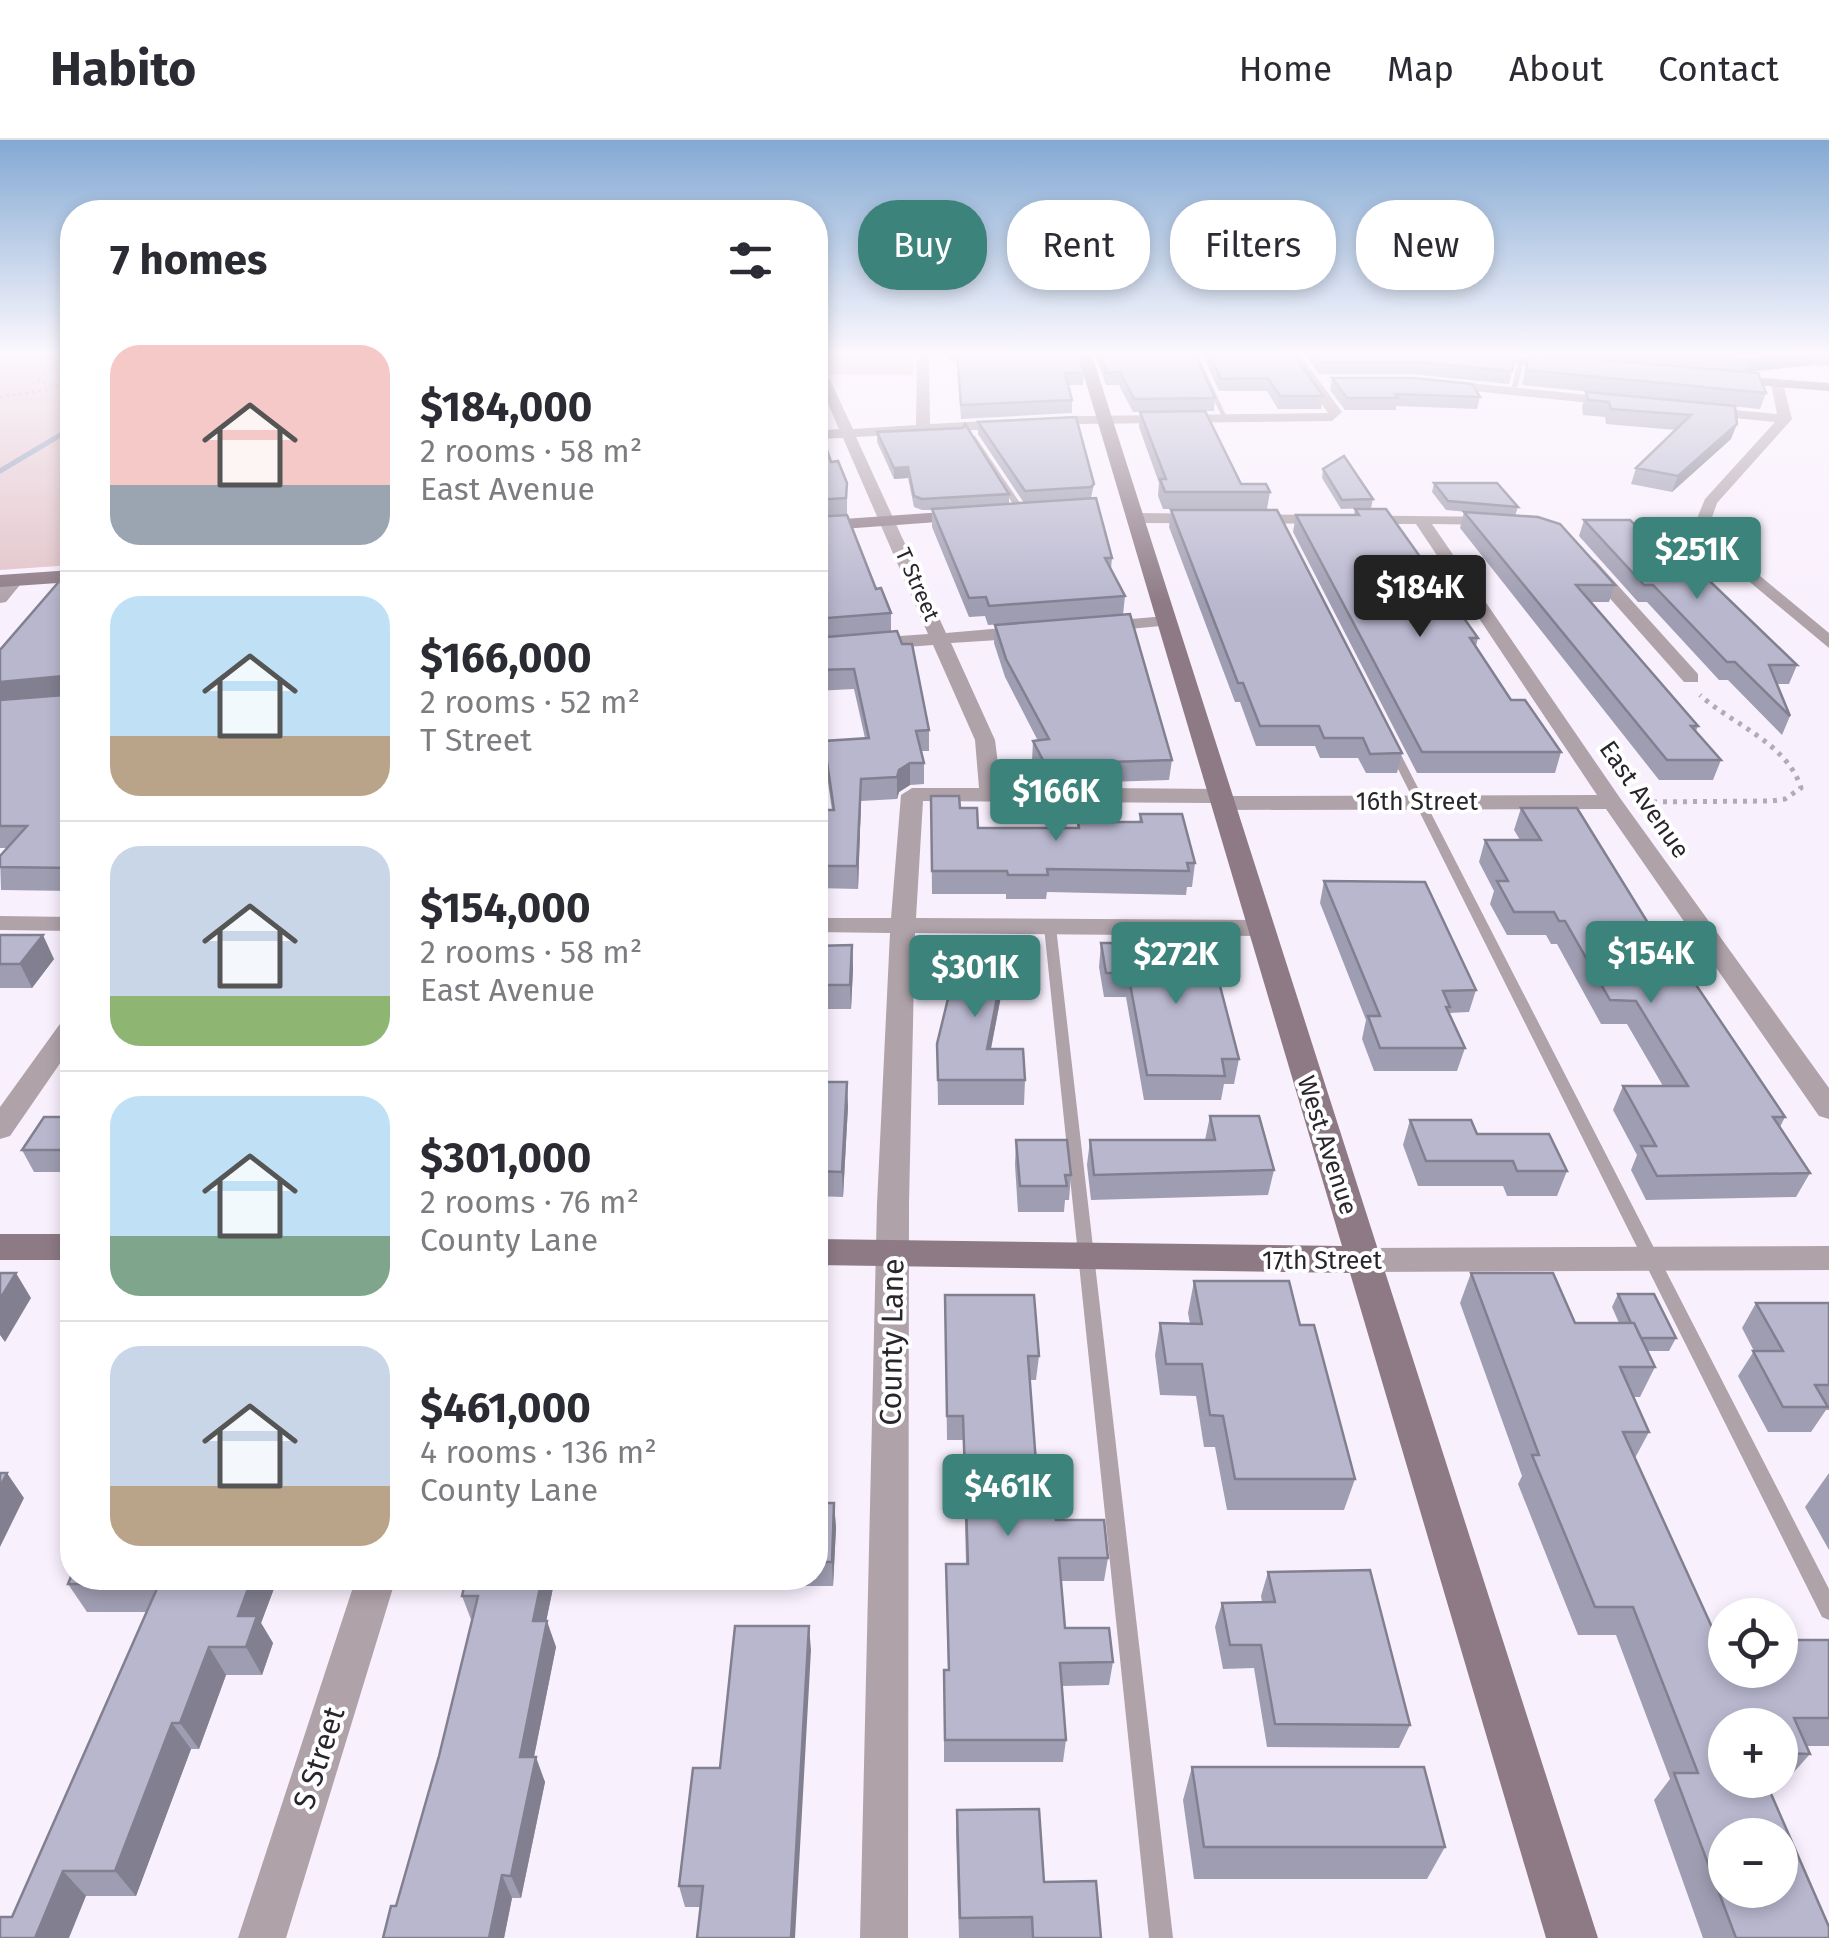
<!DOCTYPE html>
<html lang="en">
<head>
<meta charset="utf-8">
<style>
  body { margin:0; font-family:"Fira Sans",sans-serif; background:#f7f7f7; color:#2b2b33; height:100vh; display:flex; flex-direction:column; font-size:38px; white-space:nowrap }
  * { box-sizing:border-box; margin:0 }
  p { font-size:32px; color:#7c7c81 }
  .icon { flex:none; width:55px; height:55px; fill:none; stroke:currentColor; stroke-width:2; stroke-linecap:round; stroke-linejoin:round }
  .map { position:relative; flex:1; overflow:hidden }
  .details { position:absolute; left:60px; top:60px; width:768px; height:1390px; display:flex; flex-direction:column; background:#fff; border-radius:40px; box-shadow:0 5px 15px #0003 }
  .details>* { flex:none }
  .top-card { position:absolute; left:858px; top:60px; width:820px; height:90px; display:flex; gap:20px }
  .tools { position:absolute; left:1708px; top:1458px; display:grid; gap:20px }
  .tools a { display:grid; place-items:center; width:90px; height:90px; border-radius:50%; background:#fff; box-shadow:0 5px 15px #0003; font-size:50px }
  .price { position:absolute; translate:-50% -85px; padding:0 22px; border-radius:10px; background:#3c837b; color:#fff; font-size:32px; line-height:65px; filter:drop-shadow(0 2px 5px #0008) }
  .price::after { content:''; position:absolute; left:50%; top:60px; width:30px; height:22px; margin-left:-15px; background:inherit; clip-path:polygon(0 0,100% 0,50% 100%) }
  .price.active { background:#222; color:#fff }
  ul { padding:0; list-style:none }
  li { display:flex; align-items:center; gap:30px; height:250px; padding:0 50px }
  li+li { border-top:2px solid #e1e1e2 }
  li span { display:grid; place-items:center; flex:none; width:280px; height:200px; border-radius:30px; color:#555 }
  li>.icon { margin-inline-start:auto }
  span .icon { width:120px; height:120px; fill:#fffc; stroke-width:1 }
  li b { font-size:42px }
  h2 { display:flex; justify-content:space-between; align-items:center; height:120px; padding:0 50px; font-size:42px }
  .tag { padding:0 35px; border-radius:40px; background:#fff; box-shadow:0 5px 15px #0003; font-size:35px; line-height:90px }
  .tag.active { background:#3c837b; color:#fff }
  header { display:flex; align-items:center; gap:60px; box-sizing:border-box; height:140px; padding:0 50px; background:#fff; border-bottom:2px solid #e1e1e2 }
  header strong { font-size:48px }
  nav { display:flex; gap:55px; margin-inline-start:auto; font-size:35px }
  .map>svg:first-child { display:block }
  .green { fill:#e1c3c8 }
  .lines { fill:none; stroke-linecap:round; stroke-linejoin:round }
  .stream { stroke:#8c99b3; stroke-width:5 }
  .path-far1 { stroke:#b2aab6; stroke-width:2.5; stroke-dasharray:2.5 4; stroke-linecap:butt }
  .path { stroke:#b2aab6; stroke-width:5; stroke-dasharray:4 6; stroke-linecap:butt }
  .lane { fill:#afa2a9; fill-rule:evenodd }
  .street { fill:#afa2a9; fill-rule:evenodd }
  .secondary { fill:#8d7a85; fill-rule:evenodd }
  .wall { fill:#9f9db1; fill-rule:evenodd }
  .shaded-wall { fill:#828090 }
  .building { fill:#b9b7ce; stroke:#828090; stroke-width:2.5; fill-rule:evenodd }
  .labels { text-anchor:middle; stroke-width:8; stroke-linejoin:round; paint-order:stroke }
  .far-street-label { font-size:22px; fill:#2a252d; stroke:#fff }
  .street-label { font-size:25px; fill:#2a252d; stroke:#fff }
  .near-street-label { font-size:30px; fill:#2a252d; stroke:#fff }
</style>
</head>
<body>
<header>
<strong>Habito</strong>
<nav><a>Home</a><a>Map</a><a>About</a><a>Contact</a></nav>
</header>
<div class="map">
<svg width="1829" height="1798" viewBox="0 0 1829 1798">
  <rect width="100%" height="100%" fill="#f9f0fd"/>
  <!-- green -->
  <path class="green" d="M0,212H72V425L0,430Z
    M815,212H913V235L815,234Z"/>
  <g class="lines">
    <!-- stream -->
    <path class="stream" d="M0,331L72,288"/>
    <!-- path-far1 -->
    <path class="path-far1" d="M72,215L36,241L72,249
      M0,257L48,250"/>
    <!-- path -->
    <path class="path" d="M1643,662L1771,661L1785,659L1801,648C1787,603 1733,585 1700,555"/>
    <!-- lane -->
    <path class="lane" d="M1191,212H1197L1228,280L1223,279Z
      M1518,221L1523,222L1518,246L1515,248L1512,246Z
      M971,296H975L1026,372L1025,374H1019Z
      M1391,602L1396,605L1829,1449V1480L1822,1477L1386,605Z
      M1050,783L1056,787L1173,1798H1149L1044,787Z"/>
    <!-- street -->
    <path class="street" d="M917,212H929L930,284L1079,276L1328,273L1286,212H1298L1342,272L1332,281L1079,284L856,297L946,493L1028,486L1037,492L1028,498L951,503L995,600L1001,647L1220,649L1231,656L1597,655L1416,384L1134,383L1126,378L1134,373L1503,377L1505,380L1497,385L1432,384L1620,658L1829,948V979L1819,976L1606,669L1222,670L1211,663L923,661L916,778L1260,780L1273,788L1260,796L915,793L909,1064L908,1798H860L877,1064L890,793L815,792V778H891L901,655L912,648H979L975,600L933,505L815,514V502L928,494L843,298L815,299V291L839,289L818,240L824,236L830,240L853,289L916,285Z
      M1777,239L1783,243L1792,279L1717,363L1707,392L1829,493V508L1691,393L1705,359L1775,282L1702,275L1695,271L1702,267L1777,274L1771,243Z
      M1439,240L1620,258L1627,262L1620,266L1434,247L1433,244Z
      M1583,420H1595L1698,534V542H1684L1583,428Z
      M15,435L24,440L6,462L0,463V447Z
      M1166,476L1172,477V485L1096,492L1087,487L1096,482Z
      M0,776L72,777V791L0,790Z
      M72,878V906L10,996L0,999V967L62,881Z
      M1829,1106V1130L1365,1132L1354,1129L1349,1120L1354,1111L1365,1108Z
      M356,1438H396L286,1798H238Z"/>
    <!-- secondary -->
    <path class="secondary" d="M1077,212H1091L1598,1798H1546L1350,1133L815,1125V1099L1342,1106Z
      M1435,212H1476L1574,227L1567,231Z
      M1722,235L1829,243V251L1717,242V236Z
      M972,370L978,371V379L815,391V381Z
      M72,430V442L0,447V435Z
      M0,1094H72V1120H0Z"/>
  </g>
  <!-- wall -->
  <path class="wall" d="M948,212H1078L1084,233L1083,245H1069L1072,260V273L961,279L957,221H948Z
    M1094,212H1194L1215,258L1214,271H1205L1241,344L1270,352L1267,369H1163L1158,356L1159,343L1139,287L1140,272L1158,271L1133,272L1119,245H1106Z
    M1201,212H1292L1323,256L1321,269H1278L1267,251H1219Z
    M1303,212H1499L1516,214L1509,244L1411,234H1319Z
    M1521,212H1829V226L1812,225L1746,232Z
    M1529,214L1766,253L1760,269L1522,245Z
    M1332,238L1480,257L1477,269L1396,266V270H1345L1330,250Z
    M1586,252L1735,266L1731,299L1672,352L1631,344L1636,328L1676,290L1606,284L1605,277L1583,275L1582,267Z
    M978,282L1094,344L1091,358L1112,418L1111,429L1125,456L1123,475L1172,620L1169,640L1044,644L1032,621L1033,601H1038L1005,537L994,503L995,485L1047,481L988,485L985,476L969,477L932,387V370H922L914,367L908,338L894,339L877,302V292L1009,354V364L1024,363L978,294Z
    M815,291L831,322L847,343V375L876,449L891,473V492L929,590V611H922L924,623V644L910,645L899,652L897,659L861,661L858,749L815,748V679L832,670L825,622L824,601L865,598L854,549L815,551Z
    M1323,329L1373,359L1371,368L1341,369L1322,338Z
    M1434,343L1518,367L1515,376L1615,445L1609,462H1591L1698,586L1696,591L1721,620L1713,640H1659L1460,388L1464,372L1502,375L1446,370L1432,352Z
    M1355,369L1478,498L1476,506L1511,560L1561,612L1555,633H1417L1293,392L1296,375H1354Z
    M1171,370L1402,613L1397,633H1366L1358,618H1320L1315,606H1256L1240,562H1235L1169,387Z
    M1584,380L1653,402L1797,525L1789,544H1777L1790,576L1782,595L1728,540H1719L1647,462H1638L1579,396Z
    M72,437V751L1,750L0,716L7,708H0V510Z
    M931,656L960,668L978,688H1077L1078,682H1139L1140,674L1195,723L1192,747H1187L1186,755L1047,752L1046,759H1006V754H932Z
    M1521,668L1656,796L1785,977L1780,987L1810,1033L1796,1057L1646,1060L1631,1030L1637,1015L1613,970L1623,946H1663L1627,884H1601L1557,804H1551L1546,795H1507L1490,764L1494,751L1479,722L1485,700H1520L1514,690Z
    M1324,741L1476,850L1469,872L1449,873L1465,908L1457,931H1374L1362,899L1366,880L1320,763Z
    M0,795L54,819L32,848H0Z
    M1101,803L1205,819L1239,919L1234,944H1224L1221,960H1144L1126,857H1104L1099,827Z
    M852,805L853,829L851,869H815V806Z
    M1007,806L1006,830L991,909L1025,940L1024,965H938L937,904Z
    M815,942L848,966L843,1057L815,1056Z
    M72,971V1032H34L22,1010L68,977Z
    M1210,976L1274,1030L1268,1055L1091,1060L1087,1025L1090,1000H1205Z
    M1410,980L1477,994L1567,1031L1557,1056H1507L1503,1046H1418L1403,1005Z
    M1016,1000L1071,1035L1069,1060H1065L1064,1072H1018L1015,1025Z
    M1471,1133L1575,1183H1619L1612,1167L1618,1154L1676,1198L1669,1211H1647L1655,1227L1640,1257H1633L1649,1292L1635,1318L1721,1507L1780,1530V1500H1829V1606H1806L1810,1614L1786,1641L1765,1640L1829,1798H1703L1654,1660L1670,1639L1616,1495H1578L1518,1344L1522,1336L1460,1163ZM1780,1585V1640H1725Z
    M1194,1141L1300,1185L1355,1339L1344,1370H1227L1215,1307H1204L1196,1256L1160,1255L1155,1215L1160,1183L1190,1184L1188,1173Z
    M815,1149L826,1176L821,1260H815Z
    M945,1155L1039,1216L1036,1240H1030L1036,1323L1056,1380L1108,1418L1104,1441H1061L1065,1488L1113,1522L1109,1545L1062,1546L1066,1600L1063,1622H944V1530H948L946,1424H966L963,1300H947Z
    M1756,1163H1829V1270H1826L1811,1292H1768L1738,1236L1754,1211L1742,1188Z
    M1829,1333V1410L1805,1367Z
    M815,1363H834L836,1388L833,1446H737L736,1438H815Z
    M1268,1432L1410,1585L1399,1608L1267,1607L1254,1528L1223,1529L1215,1487L1222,1463L1262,1462L1261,1456Z
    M72,1438H278L261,1483L273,1503L262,1535H226L199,1609H191L136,1756H86L12,1777L146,1472H87L68,1444Z
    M466,1438H555L546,1481L556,1507L534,1617L545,1642L521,1758H512L504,1798H383L396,1766L439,1616L472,1482L462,1456Z
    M811,1510L700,1767H685L679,1746L720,1628Z
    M1192,1627L1445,1707L1427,1739H1194L1183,1660Z
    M957,1670L1044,1742L1101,1798H959L956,1692Z"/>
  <!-- shaded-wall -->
  <path class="shaded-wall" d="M1816,212L1812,225L1746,232L1750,220Z
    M1737,284L1731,299L1672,352L1678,336Z
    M908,327V338L894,339V328Z
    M63,536L72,556L0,563V542Z
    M910,623V645L899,652L897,659V637L899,630Z
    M861,639V661L858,749L857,726Z
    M43,795L54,819L32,848L20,824Z
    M852,805L853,829L851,869L850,845Z
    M1007,806L1006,830L986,933L987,909Z
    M847,942L848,966L843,1057L842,1032Z
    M16,1133L31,1158L5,1202L0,1195V1159Z
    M824,1149L826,1176L821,1260L819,1233Z
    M7,1333L24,1358L0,1407V1347Z
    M834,1363L836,1388L833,1446L832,1422Z
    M252,1438H278L261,1483L273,1503L262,1535L246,1507L238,1476Z
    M542,1438H555L541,1507L533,1481Z
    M547,1481L556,1507L529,1641L520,1617Z
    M809,1486L811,1510L795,1798H791Z
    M209,1507L226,1535L199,1609L180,1583Z
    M172,1583L191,1609L136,1756L115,1731Z
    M536,1617L545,1642L521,1758L511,1736Z
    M63,1731L86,1756L69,1798H35Z
    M502,1735L512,1758L504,1798H489Z"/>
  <!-- building -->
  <path class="building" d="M957,212H1078L1084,233H1065L1072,260L961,265Z
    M1099,212H1194L1215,258L1134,259L1120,232L1107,233Z
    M1208,212H1292L1323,256H1280L1268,238L1221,239Z
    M1314,212H1499L1516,214L1512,231L1414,222H1321Z
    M1664,212H1829V214L1816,212L1750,220Z
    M1529,214L1758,233L1766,253L1526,230Z
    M1332,238H1413L1472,244L1480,257L1395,254L1398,258H1347Z
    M1586,252L1735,266L1737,284L1678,336L1636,328L1691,275L1611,269L1609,262L1588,260Z
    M1205,271L1241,344H1266L1270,352H1165L1160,339H1166L1140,272Z
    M1076,277L1094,344L1091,347L1025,351L978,282Z
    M965,284L1009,354L922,359L914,356L908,327L894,328L877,292L963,288Z
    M815,291L821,292L831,322L838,321L847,343L846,358L815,360Z
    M1344,316L1373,359L1342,360L1323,329Z
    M1434,343H1497L1518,367L1448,361Z
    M1096,358L1112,418H1105L1125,456L989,466L986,457L969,458L932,369Z
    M1355,369H1386L1478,498H1470L1511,560H1525L1561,612H1422L1296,375H1359Z
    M1171,370H1277L1402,613L1370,614L1363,598H1324L1319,586H1260L1243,543H1238Z
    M1464,372L1538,377L1560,384L1615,445H1576L1698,586H1691L1721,620H1667Z
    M847,375L876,449L881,448L891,473L815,479V377Z
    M1584,380H1630L1653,402H1665L1692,424L1797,525H1769L1790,576L1735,522H1727L1653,445H1644Z
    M63,437H72V728L0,727V716L27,686H0V560L64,555L67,551L63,536L0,542V510Z
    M1130,474L1172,620L1045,624L1033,601L1049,599L1006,519L995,485Z
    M897,491L902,504H912L929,590L916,591L924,623H910L899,630L897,637L861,639L857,726H815L816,670H834L824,601L869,598L854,529L815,530V498Z
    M931,656H959L960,668H977L978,688H1079L1078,682H1142L1140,674H1182L1195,723H1187L1189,731L1047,729L1048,735H1008L1007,731H932Z
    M1521,668H1577L1656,796H1661L1684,827L1785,977H1773L1810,1033L1657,1036L1641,1006H1656L1623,946H1688L1636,861L1610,860L1565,781H1559L1554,772H1514L1497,741H1508L1485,700H1541Z
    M1324,741L1425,742L1476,850L1443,851L1450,867H1446L1465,908H1380L1368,876H1380Z
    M0,795H43L20,824H0Z
    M962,801L1007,806L987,909H1023L1025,940H938L937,904Z
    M1101,803H1201L1205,819H1213L1239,919H1222L1225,936L1147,935L1128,833H1106Z
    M852,805L850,845H815V806Z
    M815,942H847L842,1032L815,1031Z
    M72,971V1010H22L44,977H68Z
    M1210,976H1259L1274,1030L1094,1035L1090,1000H1215Z
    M1410,980H1471L1477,994H1549L1567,1031H1517L1513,1021H1426Z
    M1016,1000H1067L1071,1035H1065L1067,1046H1020Z
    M0,1133H16L0,1159Z
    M1471,1133H1553L1575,1183H1634L1655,1227H1620L1649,1292H1623L1721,1507H1725V1530H1780V1508H1784L1780,1500H1829V1578H1794L1810,1614L1780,1613V1585H1725V1640H1765L1829,1787V1798H1736L1674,1633H1698L1633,1467H1595L1532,1315H1539ZM1725,1695H1780V1750H1725Z
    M1194,1141H1289L1300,1185H1314L1355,1339H1235L1223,1276L1210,1275L1202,1224H1166L1160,1183L1202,1184Z
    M815,1149H824L819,1233H815Z
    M1618,1154H1654L1676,1198H1641L1634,1183H1631Z
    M945,1155H1034L1039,1216H1028L1036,1323H1051L1056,1380H1104L1108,1418H1059L1065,1488H1109L1113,1522L1060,1523L1066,1600H945L944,1530H949L946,1424H968L963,1276H947Z
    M1756,1163H1829V1245H1815L1828,1267H1783L1753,1211H1783Z
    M0,1333H7L0,1347Z
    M815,1363H834L832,1422H815Z
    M1370,1430L1410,1585L1275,1584L1261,1505H1230L1222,1463L1275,1462L1268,1432Z
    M72,1434V1438H252L238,1476H257L246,1507H209L180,1583H172L115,1731H63L35,1798H0V1777H12L159,1444H68Z
    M466,1438H542L533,1481H547L520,1617H536L511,1736L502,1735L489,1798H383L391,1766H396L439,1616L478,1456H462Z
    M735,1486H809L791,1798H697L703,1746H679L693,1628H720Z
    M1192,1627H1424L1445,1707H1204Z
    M1039,1669L1044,1742L1096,1741L1101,1798H1033L1032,1777L960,1778L957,1670Z"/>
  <!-- sky -->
  <linearGradient id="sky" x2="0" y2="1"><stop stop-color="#83a9d3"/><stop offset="0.46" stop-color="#fcf8fe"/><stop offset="1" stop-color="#fcf8fe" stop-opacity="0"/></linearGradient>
  <rect width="1829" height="464" fill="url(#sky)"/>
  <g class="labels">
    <!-- far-street labels -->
    <g class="far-street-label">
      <text transform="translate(918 444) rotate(66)" y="8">T Street</text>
    </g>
    <!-- street labels -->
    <g class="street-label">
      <text transform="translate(1645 659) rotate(55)" y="9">East Avenue</text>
      <text x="1417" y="670">16th Street</text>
      <text transform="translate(1328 1005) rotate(72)" y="9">West Avenue</text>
      <text x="1322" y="1129">17th Street</text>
    </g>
    <!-- near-street labels -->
    <g class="near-street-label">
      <text transform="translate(892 1202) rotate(-89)" y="10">County Lane</text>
      <text transform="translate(319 1618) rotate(-72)" y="10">S Street</text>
    </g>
  </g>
</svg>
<div class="tools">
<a><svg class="icon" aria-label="locate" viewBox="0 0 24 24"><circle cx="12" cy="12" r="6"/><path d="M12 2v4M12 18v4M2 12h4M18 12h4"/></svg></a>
<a>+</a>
<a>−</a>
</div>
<b class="price" style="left:1697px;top:462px">$251K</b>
<b class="price active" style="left:1420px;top:500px">$184K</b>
<b class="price" style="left:1056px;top:704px">$166K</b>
<b class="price" style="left:1651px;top:866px">$154K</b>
<b class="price" style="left:1176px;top:867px">$272K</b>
<b class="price" style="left:975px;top:880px">$301K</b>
<b class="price" style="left:1008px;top:1399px">$461K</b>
<div class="top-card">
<a class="tag active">Buy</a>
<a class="tag">Rent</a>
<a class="tag">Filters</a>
<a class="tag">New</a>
</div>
<section class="details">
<h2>7 homes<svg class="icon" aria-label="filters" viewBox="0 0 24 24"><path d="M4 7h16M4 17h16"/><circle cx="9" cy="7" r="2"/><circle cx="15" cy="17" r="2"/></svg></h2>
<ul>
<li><span style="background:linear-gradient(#f6c9c9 70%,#9aa5b1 0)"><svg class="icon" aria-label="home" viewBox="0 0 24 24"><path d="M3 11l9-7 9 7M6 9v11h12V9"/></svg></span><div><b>$184,000</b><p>2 rooms · 58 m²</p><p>East Avenue</p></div></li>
<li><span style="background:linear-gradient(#bfe0f5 70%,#b9a48a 0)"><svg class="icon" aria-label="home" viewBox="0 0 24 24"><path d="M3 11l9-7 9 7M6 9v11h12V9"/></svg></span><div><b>$166,000</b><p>2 rooms · 52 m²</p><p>T Street</p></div></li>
<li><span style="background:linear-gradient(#c9d6e8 75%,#8fb573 0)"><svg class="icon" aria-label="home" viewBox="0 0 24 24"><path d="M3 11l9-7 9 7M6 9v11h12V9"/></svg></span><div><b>$154,000</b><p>2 rooms · 58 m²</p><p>East Avenue</p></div></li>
<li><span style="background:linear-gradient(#bfe0f5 70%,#7fa58c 0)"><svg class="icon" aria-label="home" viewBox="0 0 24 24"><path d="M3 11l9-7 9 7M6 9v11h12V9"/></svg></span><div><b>$301,000</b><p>2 rooms · 76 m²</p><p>County Lane</p></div></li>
<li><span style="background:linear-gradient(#c9d6e8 70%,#b9a48a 0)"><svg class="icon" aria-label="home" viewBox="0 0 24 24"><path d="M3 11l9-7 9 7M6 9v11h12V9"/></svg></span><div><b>$461,000</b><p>4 rooms · 136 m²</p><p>County Lane</p></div></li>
</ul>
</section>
</div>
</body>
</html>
